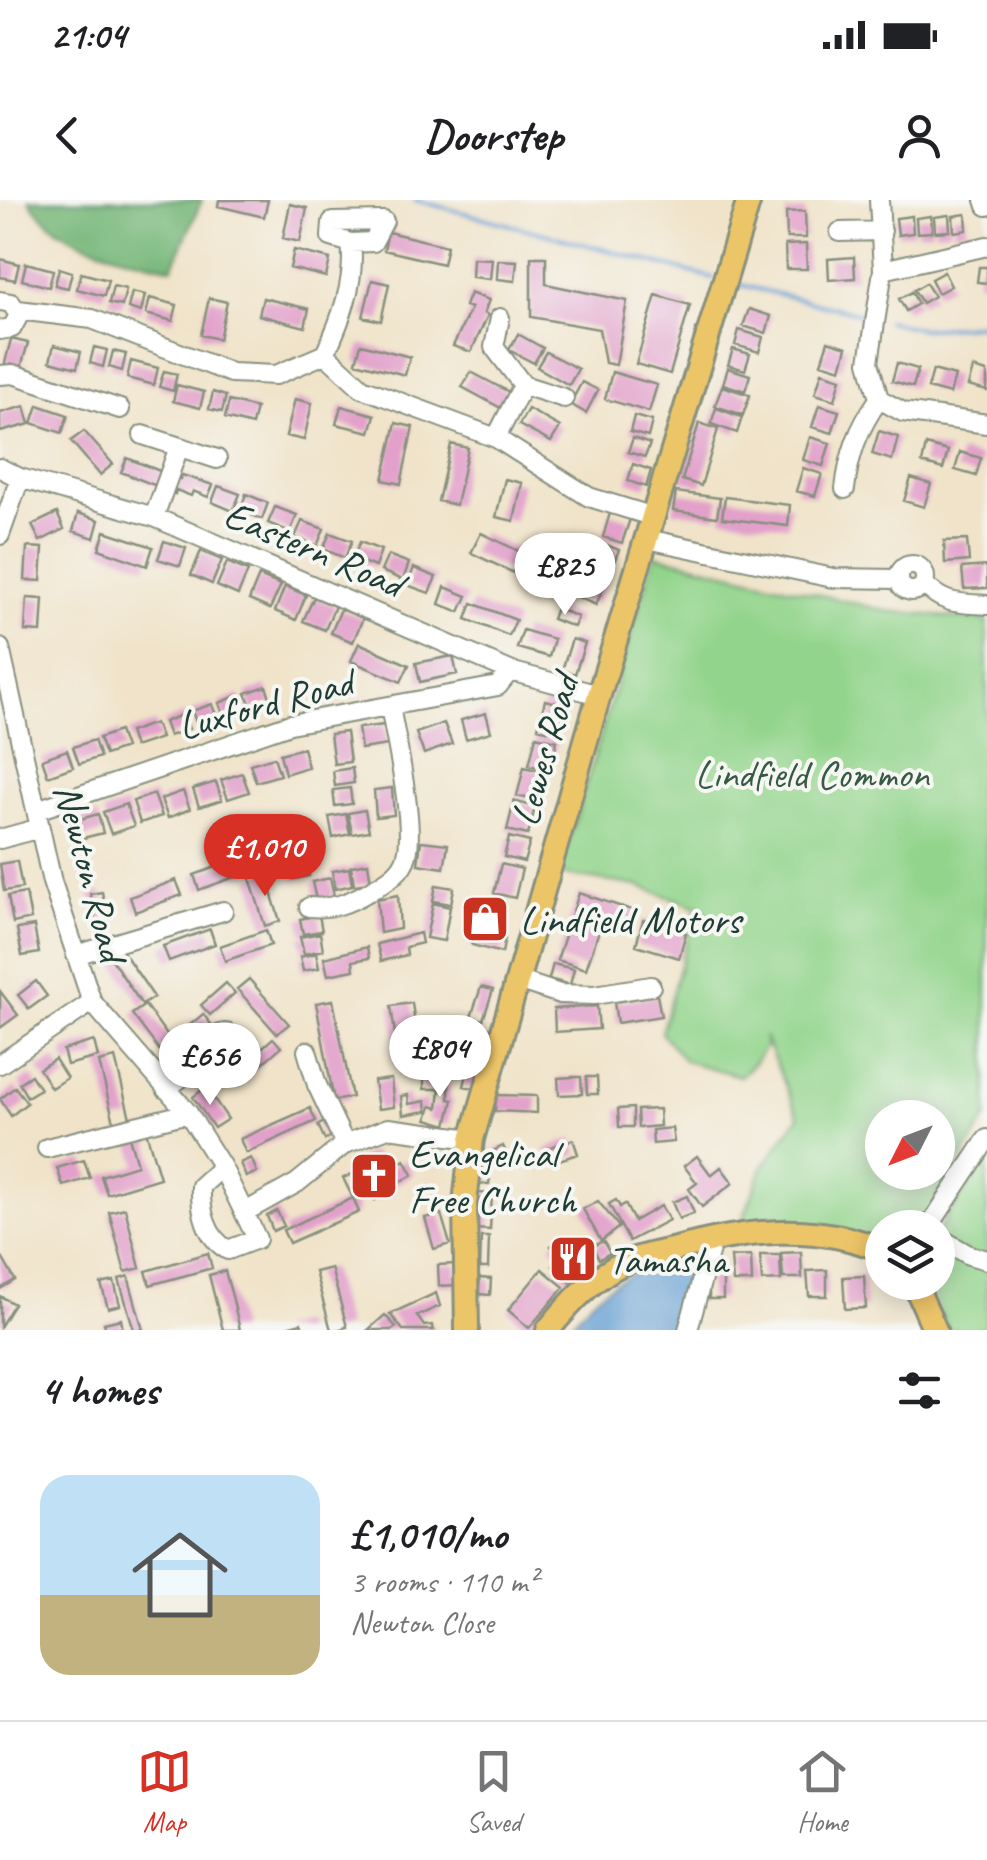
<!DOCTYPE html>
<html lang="en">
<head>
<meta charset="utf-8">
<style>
  body { margin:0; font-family:Caveat,sans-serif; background:#f2f2f2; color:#202124; height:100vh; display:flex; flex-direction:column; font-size:38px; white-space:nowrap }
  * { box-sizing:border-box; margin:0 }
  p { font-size:32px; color:#757577 }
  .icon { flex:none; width:55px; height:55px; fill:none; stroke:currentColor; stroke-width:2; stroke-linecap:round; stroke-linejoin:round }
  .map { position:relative; height:1130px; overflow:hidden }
  .panel { display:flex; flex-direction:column; background:#fff; flex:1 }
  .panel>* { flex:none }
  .needle { width:65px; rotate:228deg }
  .fabs { position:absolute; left:865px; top:900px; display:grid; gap:20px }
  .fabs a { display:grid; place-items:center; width:90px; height:90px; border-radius:50%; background:#fff; box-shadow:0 5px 25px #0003; font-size:50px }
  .price { position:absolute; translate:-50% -85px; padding:0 22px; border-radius:35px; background:#fff; color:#222; font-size:32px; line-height:65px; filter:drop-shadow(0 2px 5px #0008) }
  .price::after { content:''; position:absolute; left:50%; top:60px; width:30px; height:22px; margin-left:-15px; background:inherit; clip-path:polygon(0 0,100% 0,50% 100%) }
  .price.current { background:#d93025; color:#fff }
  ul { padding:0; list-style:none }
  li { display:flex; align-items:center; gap:30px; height:250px; padding:0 40px }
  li+li { border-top:2px solid #e0e0e0 }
  li span { display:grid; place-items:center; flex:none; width:280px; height:200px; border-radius:30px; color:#555 }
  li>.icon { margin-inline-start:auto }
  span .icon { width:120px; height:120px; fill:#fffc; stroke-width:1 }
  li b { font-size:42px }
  h2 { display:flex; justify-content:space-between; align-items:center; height:120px; padding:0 40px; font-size:42px }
  .status { display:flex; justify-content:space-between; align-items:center; height:70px; padding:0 50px; background:#fff; direction:ltr }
  .status svg { height:28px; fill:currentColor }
  header { display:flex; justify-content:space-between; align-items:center; height:130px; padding:0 40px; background:#fff; font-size:45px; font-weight:700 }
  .tab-bar { display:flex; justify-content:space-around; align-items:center; height:140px; border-top:2px solid #e0e0e0; background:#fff; font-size:28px; color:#757577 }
  .tab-bar a { display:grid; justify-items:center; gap:5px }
  .tab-bar .current { color:#d93025 }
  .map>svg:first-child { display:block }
  .green { fill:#92d48b; stroke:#588860; stroke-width:2.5; fill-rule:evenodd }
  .forest { fill:#75b677; stroke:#4a7a56; stroke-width:2.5 }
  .water { fill:#639ed3; stroke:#416e84; stroke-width:2.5 }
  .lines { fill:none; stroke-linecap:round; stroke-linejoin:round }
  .stream { stroke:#639ed3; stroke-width:4 }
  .building { fill:#e2a0cb }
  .minor-casing { stroke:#88907e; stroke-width:22 }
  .major-casing { stroke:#88907e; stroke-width:28 }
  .minor { stroke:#fff; stroke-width:18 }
  .major { stroke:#edc569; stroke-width:22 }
  .labels { text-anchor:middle; stroke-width:8; stroke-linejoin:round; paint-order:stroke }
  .street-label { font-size:40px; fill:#1f3d34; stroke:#f6f6f2 }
  .park-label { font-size:40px; fill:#365b45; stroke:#f6f6f2 }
  .poi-label { font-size:40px; fill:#1f3d34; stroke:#f6f6f2; text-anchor:start }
</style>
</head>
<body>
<div class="status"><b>21:04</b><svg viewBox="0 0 49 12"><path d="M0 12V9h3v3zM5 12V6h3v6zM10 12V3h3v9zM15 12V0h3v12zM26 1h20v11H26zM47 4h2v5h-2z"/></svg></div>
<header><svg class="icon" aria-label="back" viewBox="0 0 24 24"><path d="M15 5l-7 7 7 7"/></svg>Doorstep<svg class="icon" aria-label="person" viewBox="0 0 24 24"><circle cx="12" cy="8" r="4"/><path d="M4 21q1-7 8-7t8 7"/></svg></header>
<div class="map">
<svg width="987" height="1130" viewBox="0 0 987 1130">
  <rect width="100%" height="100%" fill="#f6f6f2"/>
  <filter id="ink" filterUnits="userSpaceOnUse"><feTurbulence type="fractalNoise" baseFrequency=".01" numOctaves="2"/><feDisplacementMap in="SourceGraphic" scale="20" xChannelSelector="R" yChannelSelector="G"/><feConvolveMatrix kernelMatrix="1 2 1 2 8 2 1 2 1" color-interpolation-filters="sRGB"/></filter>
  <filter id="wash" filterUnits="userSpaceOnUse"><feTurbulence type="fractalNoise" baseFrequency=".0048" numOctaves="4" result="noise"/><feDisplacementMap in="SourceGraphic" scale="40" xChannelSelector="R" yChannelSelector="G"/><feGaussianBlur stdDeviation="2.25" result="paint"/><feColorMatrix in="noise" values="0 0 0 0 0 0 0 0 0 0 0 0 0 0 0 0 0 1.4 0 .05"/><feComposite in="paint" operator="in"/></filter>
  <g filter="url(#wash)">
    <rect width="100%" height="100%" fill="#f0e3c9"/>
    <!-- green -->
    <path class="green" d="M655,355L887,411L987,421V917L920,1027L882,1028V1040L741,1025L763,966L799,917L764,836L766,846L755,862L740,876L685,861L661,833L695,712L719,730L703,709L638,686L559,674ZM882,918H938V972H882Z
      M987,958V1130H948L928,1083L938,1082V1031Z"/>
    <!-- forest -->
    <path class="forest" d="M29,0H202L172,68C122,55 58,46 29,0Z"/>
    <!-- water -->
    <path class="water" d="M704,1053L684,1130H567C599,1080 648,1063 704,1053Z"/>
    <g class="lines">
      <!-- stream -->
      <path class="stream" d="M415,0L713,78
        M737,84L865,115
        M887,121L921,129L987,124"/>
    </g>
    <g id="blocks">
      <!-- building -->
      <path class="building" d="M219,0H268L264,17L218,6Z
        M290,4L307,8L300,42L283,38Z
        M805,11L806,38H787L786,12Z
        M966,14L967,30L954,32L953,16Z
        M949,15L950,31L935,32L934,17Z
        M912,16L913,33L898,35L896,18Z
        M931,16L932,32L917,33L916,18Z
        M388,32L447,46L443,64L384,50Z
        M806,44L807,69H786L785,45Z
        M294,50L330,59L326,77L290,68Z
        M531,57H546V84L627,101L616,165L605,163L599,129L531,117Z
        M854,57L855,78L829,80L828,59Z
        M473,58L492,59L490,79L472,77Z
        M0,59L19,64L15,80L0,77Z
        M498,60L517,61L515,81L497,79Z
        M26,63L53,70L49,87L22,80Z
        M979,67H987V83L977,82Z
        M59,68L72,72L68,88L55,85Z
        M944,72L951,86L938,93L931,79Z
        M81,73L108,80L104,96L77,89Z
        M372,80L389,84L381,121L363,117Z
        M926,83L934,96L922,103L914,90Z
        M113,86L126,89L122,106L109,103Z
        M132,92L145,95L141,112L128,108Z
        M912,92L918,104L906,111L899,99Z
        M470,93L489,100L484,113L488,115L471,152L453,146L471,108L465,106Z
        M656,95L690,105L670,174L636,164Z
        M150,98L177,105L173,121L146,114Z
        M209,98L227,102L219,139L201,135Z
        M263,98L309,109L305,127L259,115Z
        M749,109L771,116L766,133L743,126Z
        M739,130L763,137L759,152L735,145Z
        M518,134L543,148L534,163L509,150Z
        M11,139L28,143L20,171L4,167Z
        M828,141L847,147L841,169L821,163Z
        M361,144L410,157L405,175L356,162Z
        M54,145L81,152L77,168L50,161Z
        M94,147L107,150L103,167L90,163Z
        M733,149L750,154L745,170L728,165Z
        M113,151L126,154L122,171L109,167Z
        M546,152L578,169L569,185L537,167Z
        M131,161L158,168L154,185L127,178Z
        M897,163L918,169L913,187L892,181Z
        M728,168L750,175L745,191L723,184Z
        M973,168L987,172V191L968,186Z
        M933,170L955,176L950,194L928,188Z
        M164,171L177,174L173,191L159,187Z
        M471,172L509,192L501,208L462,187Z
        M612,172L657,185L649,212L605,199Z
        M822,172L841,178L835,200L815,194Z
        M582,182L598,190L586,213L570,204Z
        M177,185L204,192L200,208L173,201Z
        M722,186L750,195L743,215L715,206Z
        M213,192L226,196L222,212L209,209Z
        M295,199L312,203L304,240L286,236Z
        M229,201L256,208L252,225L225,218Z
        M38,205L68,215L62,233L32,223Z
        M819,205L839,211L832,233L812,227Z
        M25,206L30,224L0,232V213Z
        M341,206L375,215L370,232L336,224Z
        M716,208L742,217L737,233L711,224Z
        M528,209L560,227L551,242L519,225Z
        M634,216L652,221L648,237L630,232Z
        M396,223L413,227L401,284L383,280Z
        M699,223L718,229L701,286L682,280Z
        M84,231L113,264L100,275L71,241Z
        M879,231L898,237L892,260L872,254Z
        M810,237L830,243L823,266L803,260Z
        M633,238L650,244L645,257L628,252Z
        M451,244L468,248L456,305L438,301Z
        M926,245L948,251L943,269L922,263Z
        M960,252L981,258L976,276L955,270Z
        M127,258L165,273L159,287L121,272Z
        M633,264L651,270L646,287L628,281Z
        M803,268L822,274L815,296L796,291Z
        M182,275L213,285L208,297L193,291L191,296L176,290L175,294L168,291L173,276L180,279Z
        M911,278L931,284L924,307L904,301Z
        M505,279L522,283L514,321L496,317Z
        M218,286L240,294L233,311L212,302Z
        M676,292L720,298L717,317L673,311Z
        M246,294L268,303L262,319L240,311Z
        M725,297L790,305L788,326L722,318Z
        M275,307L297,315L290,332L268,323Z
        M57,313L64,329L40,341L32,325Z
        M78,313L99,320L94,338L73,331Z
        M610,313L630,319L622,343L603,337Z
        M302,321L324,329L317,346L295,337Z
        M105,331L153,347L147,366L99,349Z
        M330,333L352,341L345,358L323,349Z
        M481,333L523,353L514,373L471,353Z
        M967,340L969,361L945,363L944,341Z
        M164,341L186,348L180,366L158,359Z
        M360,342L381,350L375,367L353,358Z
        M602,343L619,350L609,374L592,366Z
        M27,347L43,348L41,381L25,380Z
        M201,351L222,360L212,384L191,375Z
        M388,355L409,363L403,380L381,371Z
        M227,362L248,371L238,395L217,386Z
        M987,366V388L964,389L962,368Z
        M414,368L436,377L429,393L407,385Z
        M588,368L608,377L596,405L576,396Z
        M259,376L281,385L270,409L249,400Z
        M285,386L306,395L296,420L275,411Z
        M445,387L467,396L460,412L439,404Z
        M314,397L335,406L325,430L303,421Z
        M27,398L43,399L41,432L25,431Z
        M472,403L516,420L509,436L466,419Z
        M556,408L578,417L574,427L552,419Z
        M341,409L363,418L353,442L331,433Z
        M523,430L554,439L549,457L517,448Z
        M572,439L585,443L575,474L562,470Z
        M359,443L409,465L401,482L351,461Z
        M453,456L457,474L420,482L416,463Z
        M266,486L272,503L252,510L246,493Z
        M239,495L245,512L225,519L219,503Z
        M545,500L566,505L559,533L538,528Z
        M212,504L218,521L198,528L192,511Z
        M486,513L491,532L466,539L461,520Z
        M184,514L189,529L169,536L164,522Z
        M155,523L161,538L134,547L129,532Z
        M444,523L452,544L424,554L416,533Z
        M385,525L388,545L361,549L358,528Z
        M119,531L125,548L105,555L99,538Z
        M346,532L350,562L334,564L330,534Z
        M536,536L557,541L550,570L529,565Z
        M94,540L100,557L79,564L73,547Z
        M303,548L308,567L285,574L280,554Z
        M67,550L73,567L48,576L42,559Z
        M274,557L280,575L256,582L250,564Z
        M524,567L545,572L539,601L517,596Z
        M352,568L354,583L335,586L333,571Z
        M242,573L249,592L228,599L221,580Z
        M216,582L222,600L199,607L193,589Z
        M350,588L352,604L335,606L333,590Z
        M392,588L394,615L376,617L374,590Z
        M183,591L190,609L168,618L161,599Z
        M154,594L162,616L140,623L133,601Z
        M514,601L535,607L528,635L507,630Z
        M126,604L134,626L111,634L103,612Z
        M365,610L369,631L352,634L348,613Z
        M98,614L103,633L75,640L70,622Z
        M346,614L350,634L333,638L329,617Z
        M509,637L530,642L524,662L504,657Z
        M421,641L448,644L444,668L418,664Z
        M241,658L246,673L199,690L194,675Z
        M304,658L309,676L293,679L289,661Z
        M17,661L22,688L4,691L0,664Z
        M368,663L371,683L354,685L351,666Z
        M501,664L522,669L515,698L494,693Z
        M349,668L352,685L335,689L332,671Z
        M265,673L280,721L265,726L250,678Z
        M330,678L334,696L316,700L312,682Z
        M176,680L182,695L135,712L130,697Z
        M436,685L454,688L451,704L433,701Z
        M102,692L109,727L97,729L90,694Z
        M26,693L31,719L13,723L8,696Z
        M579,693L638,712L633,728L603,719L586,769L557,760Z
        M398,695L400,729L380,733L377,699Z
        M481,700L497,704L490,734L505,738L502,753L472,745L470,741Z
        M433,703L450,707L444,741L426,738Z
        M319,715L322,731L303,734L300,719Z
        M643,720L686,733L679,758L636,745Z
        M34,726L39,753L22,756L17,729Z
        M210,729L215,744L169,761L163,746Z
        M266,730L271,745L225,761L220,746Z
        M320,733L323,750L304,754L300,737Z
        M420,733L422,743L406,747L407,755L381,761L377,744Z
        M119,746L154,797L142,805L108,754Z
        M367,747L369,758L353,761L354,770L328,775L324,758Z
        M316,753L319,768L303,771L300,757Z
        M553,764L574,769L570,785L549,779Z
        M249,779L289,824L277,834L237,789Z
        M36,781L47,796L29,809L18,795Z
        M226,783L235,793L210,815L201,805Z
        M481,787L493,790L483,820L471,817Z
        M0,791L18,815L0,828Z
        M657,795L661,816L617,823L614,802Z
        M333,800L352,897L334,901L316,803Z
        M412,803L417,838L396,841L391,806Z
        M145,805L172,842L160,851L132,814Z
        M597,806L599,829L555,832L554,809Z
        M203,814L211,824L186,845L177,836Z
        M273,838L281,847L256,869L248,860Z
        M448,839L469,842L466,857L446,854Z
        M94,841L98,857L67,865L63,850Z
        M237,855L246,865L221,887L212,877Z
        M472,855L485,859L478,889L464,886Z
        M115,858L130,918L114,922L99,862Z
        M55,859L67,878L51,888L39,869Z
        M31,875L40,889L27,897L19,883Z
        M573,877H581L582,894L559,895L558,878Z
        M586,877H597L598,894H587Z
        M424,878L449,879V899L453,900L447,925L427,919L431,906L438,908L440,889H424Z
        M391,879L394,907L378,909L374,881Z
        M15,887L27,903L11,916L0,899Z
        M206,887L228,919L214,928L193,897Z
        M408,895L409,904L426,901L427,911L403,915L401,896Z
        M496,895L537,896V913L495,911Z
        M310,908L316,921L246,953L240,939Z
        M633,908V927H619L618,909Z
        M659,909L660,926L638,928L637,910Z
        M329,920L335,934L325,940L318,925Z
        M145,928L160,978L107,994L101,976L137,965L128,933Z
        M672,928L674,942L653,944L652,930Z
        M573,939L578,954L550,963L545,949Z
        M503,946L509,958L491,968L489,984L475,983L478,954L485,955Z
        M373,952L392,992L375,1000L356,960Z
        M697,956L711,975L721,967L733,983L702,1007L689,989L697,983L684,966Z
        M251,958L257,972L246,977L240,963Z
        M84,960L90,978L63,986L57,968Z
        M405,960L413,975L394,985L386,969Z
        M355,973L363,991L352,996L343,978Z
        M477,993L492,994L490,1030L475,1029Z
        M687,996L694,1013L679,1019L672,1002Z
        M353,998L359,1012L289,1043L283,1030Z
        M616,1000L620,1007L625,1004L634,1021L661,1006L669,1020L629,1041L609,1004Z
        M598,1001L619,1027L601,1041L583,1009Z
        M125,1008L140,1068L125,1072L109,1012Z
        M277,1011L284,1026L273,1031L267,1016Z
        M441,1014L450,1044L434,1049L425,1018Z
        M561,1036L589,1061L570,1082L553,1066L562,1056L551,1046Z
        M481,1037H489L488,1068H480Z
        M603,1041L610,1053L599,1059L592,1047Z
        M801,1052L802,1078H783L781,1053Z
        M208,1053L212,1068L150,1085L146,1071Z
        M0,1054L15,1080L0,1089Z
        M760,1055H780L781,1080L762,1081Z
        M751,1056L752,1082H733L731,1057Z
        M456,1064L458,1085L439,1086L438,1065Z
        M331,1068L347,1127L337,1130H331L315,1072Z
        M542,1069L564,1087L529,1128L508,1110Z
        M827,1070V1096H809L807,1071Z
        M225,1071L233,1100L240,1130H223L209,1075Z
        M128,1076L143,1130H134L119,1079Z
        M864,1076L866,1108L845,1109L843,1077Z
        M709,1077H723V1099H709Z
        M480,1078L491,1079L490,1095L478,1094Z
        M114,1081L120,1105L108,1108L101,1084Z
        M436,1093L440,1106L417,1116L424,1126L432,1125L434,1130H403L390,1114Z
        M0,1096L14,1104L0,1127Z
        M385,1115L396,1127L392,1130H368Z
        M121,1119L123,1130H106L104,1123Z
        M301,1123L304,1130H280V1129Z"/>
    </g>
  </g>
  <g filter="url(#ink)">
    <use href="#blocks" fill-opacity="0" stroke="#88907e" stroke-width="2.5"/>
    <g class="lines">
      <!-- minor casing -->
      <g class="minor-casing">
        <path id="minor" d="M985,0L987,6
          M840,32L882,31
          M883,70L987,46
          M0,101L11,103L19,115L12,128L0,130
          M18,110L92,119L231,173L276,175L325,154L362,188L496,238L589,297L654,317
          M500,118L494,147L523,185L564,198
          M325,154C341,120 356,81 351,43L331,37L332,22L384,21L373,42L351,43
          M0,175L13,174L120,209
          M879,199L903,212L987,224
          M143,235L217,259
          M496,238L523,185
          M0,268L20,278L154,317L510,471L599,495
          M845,289C849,254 858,229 879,199L869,162L883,70L879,0
          M154,317L179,247
          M0,335L20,278
          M647,339L833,378L898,379
          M899 378a13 13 0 1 1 26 0a13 13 0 1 1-26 0Z
          M924,384C944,405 959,403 987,405
          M0,448L52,682L92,802L188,913L222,967L257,1039L228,1050C206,1038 200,1010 201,986L222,967
          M37,610L290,524L498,486L510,471
          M0,639L40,628
          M309,707C334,709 347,704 368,692C384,682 402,674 407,655C415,623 396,541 390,506
          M76,755L223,711
          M517,780L560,794L594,795L651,786
          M215 843a10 10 0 1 1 20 0a10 10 0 1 1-20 0Z
          M307,851L317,885L345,944
          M0,864L92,802
          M166,889L218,850
          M47,948L188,913
          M245,1012L297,983L345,944L388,928L472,939
          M928,1028L987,939
          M938,1037L969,1055L987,1060
          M688,1130L713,1039"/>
      </g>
      <!-- major casing -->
      <g class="major-casing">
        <path id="major" d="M914,1082L935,1130
          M467,1130L465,1004L472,939L599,495L749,0
          M548,1130C568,1105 594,1076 624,1063C640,1056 659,1053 676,1049C746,1030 815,1022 882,1050"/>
      </g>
      <!-- minor -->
      <use href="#minor" class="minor"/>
      <!-- major -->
      <use href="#major" class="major"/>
    </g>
  </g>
  <!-- icons -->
  <defs>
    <g id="shop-square" transform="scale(2.5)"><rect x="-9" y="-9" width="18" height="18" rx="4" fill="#c8321e" stroke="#f6f6f2"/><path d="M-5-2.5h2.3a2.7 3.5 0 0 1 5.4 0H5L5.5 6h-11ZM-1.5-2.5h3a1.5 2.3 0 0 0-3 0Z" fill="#fff"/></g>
    <g id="church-square" transform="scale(2.5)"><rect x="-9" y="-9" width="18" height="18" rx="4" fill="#c8321e" stroke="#f6f6f2"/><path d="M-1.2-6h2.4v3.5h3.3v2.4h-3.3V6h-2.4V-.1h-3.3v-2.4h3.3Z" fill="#fff"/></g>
    <g id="restaurant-square" transform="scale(2.5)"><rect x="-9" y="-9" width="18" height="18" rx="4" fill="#c8321e" stroke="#f6f6f2"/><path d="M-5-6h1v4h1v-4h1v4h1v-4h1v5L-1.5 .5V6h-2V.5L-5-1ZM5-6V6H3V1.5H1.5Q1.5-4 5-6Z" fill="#fff"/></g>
  </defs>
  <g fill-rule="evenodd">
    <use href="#shop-square" x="485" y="719"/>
    <use href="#church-square" x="374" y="976"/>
    <use href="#restaurant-square" x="573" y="1059"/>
  </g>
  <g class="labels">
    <!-- street labels -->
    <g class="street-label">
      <text transform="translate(314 348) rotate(23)" y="14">Eastern Road</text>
      <text transform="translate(265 503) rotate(-15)" y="14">Luxford Road</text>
      <text transform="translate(544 550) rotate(-74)" y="14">Lewes Road</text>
      <text transform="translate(91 672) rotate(75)" y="14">Newton Road</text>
    </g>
    <!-- park labels -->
    <g class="park-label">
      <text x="812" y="587">Lindfield Common</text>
    </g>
    <!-- poi labels -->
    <g class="poi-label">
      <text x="520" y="733">Lindfield Motors</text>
      <text x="409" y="967">Evangelical<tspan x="409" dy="46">Free Church</tspan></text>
      <text x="608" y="1073">Tamasha</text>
    </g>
  </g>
</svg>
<div class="fabs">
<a><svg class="needle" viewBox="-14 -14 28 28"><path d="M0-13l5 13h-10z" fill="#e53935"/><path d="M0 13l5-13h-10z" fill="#757577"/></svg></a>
<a><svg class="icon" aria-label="layers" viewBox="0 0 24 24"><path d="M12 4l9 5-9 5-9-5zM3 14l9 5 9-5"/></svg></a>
</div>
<b class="price" style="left:565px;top:418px">£825</b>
<b class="price current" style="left:265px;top:699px">£1,010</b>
<b class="price" style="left:440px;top:900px">£804</b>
<b class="price" style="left:210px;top:908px">£656</b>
</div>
<section class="panel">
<h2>4 homes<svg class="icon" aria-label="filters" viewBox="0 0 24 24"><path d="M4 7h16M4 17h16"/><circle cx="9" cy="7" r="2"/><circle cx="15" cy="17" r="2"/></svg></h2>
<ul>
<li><span style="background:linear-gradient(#bfe0f5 60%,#c2b280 0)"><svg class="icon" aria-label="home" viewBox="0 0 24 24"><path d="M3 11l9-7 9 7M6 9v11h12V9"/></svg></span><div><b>£1,010/mo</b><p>3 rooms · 110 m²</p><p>Newton Close</p></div></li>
</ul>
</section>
<nav class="tab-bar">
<a class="current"><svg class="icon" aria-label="map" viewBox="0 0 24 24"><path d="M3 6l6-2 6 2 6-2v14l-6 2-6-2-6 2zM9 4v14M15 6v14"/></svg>Map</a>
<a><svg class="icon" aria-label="saved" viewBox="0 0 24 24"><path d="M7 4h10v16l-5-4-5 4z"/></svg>Saved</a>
<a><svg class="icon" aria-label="home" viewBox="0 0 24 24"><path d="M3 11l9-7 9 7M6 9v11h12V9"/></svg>Home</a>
</nav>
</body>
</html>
